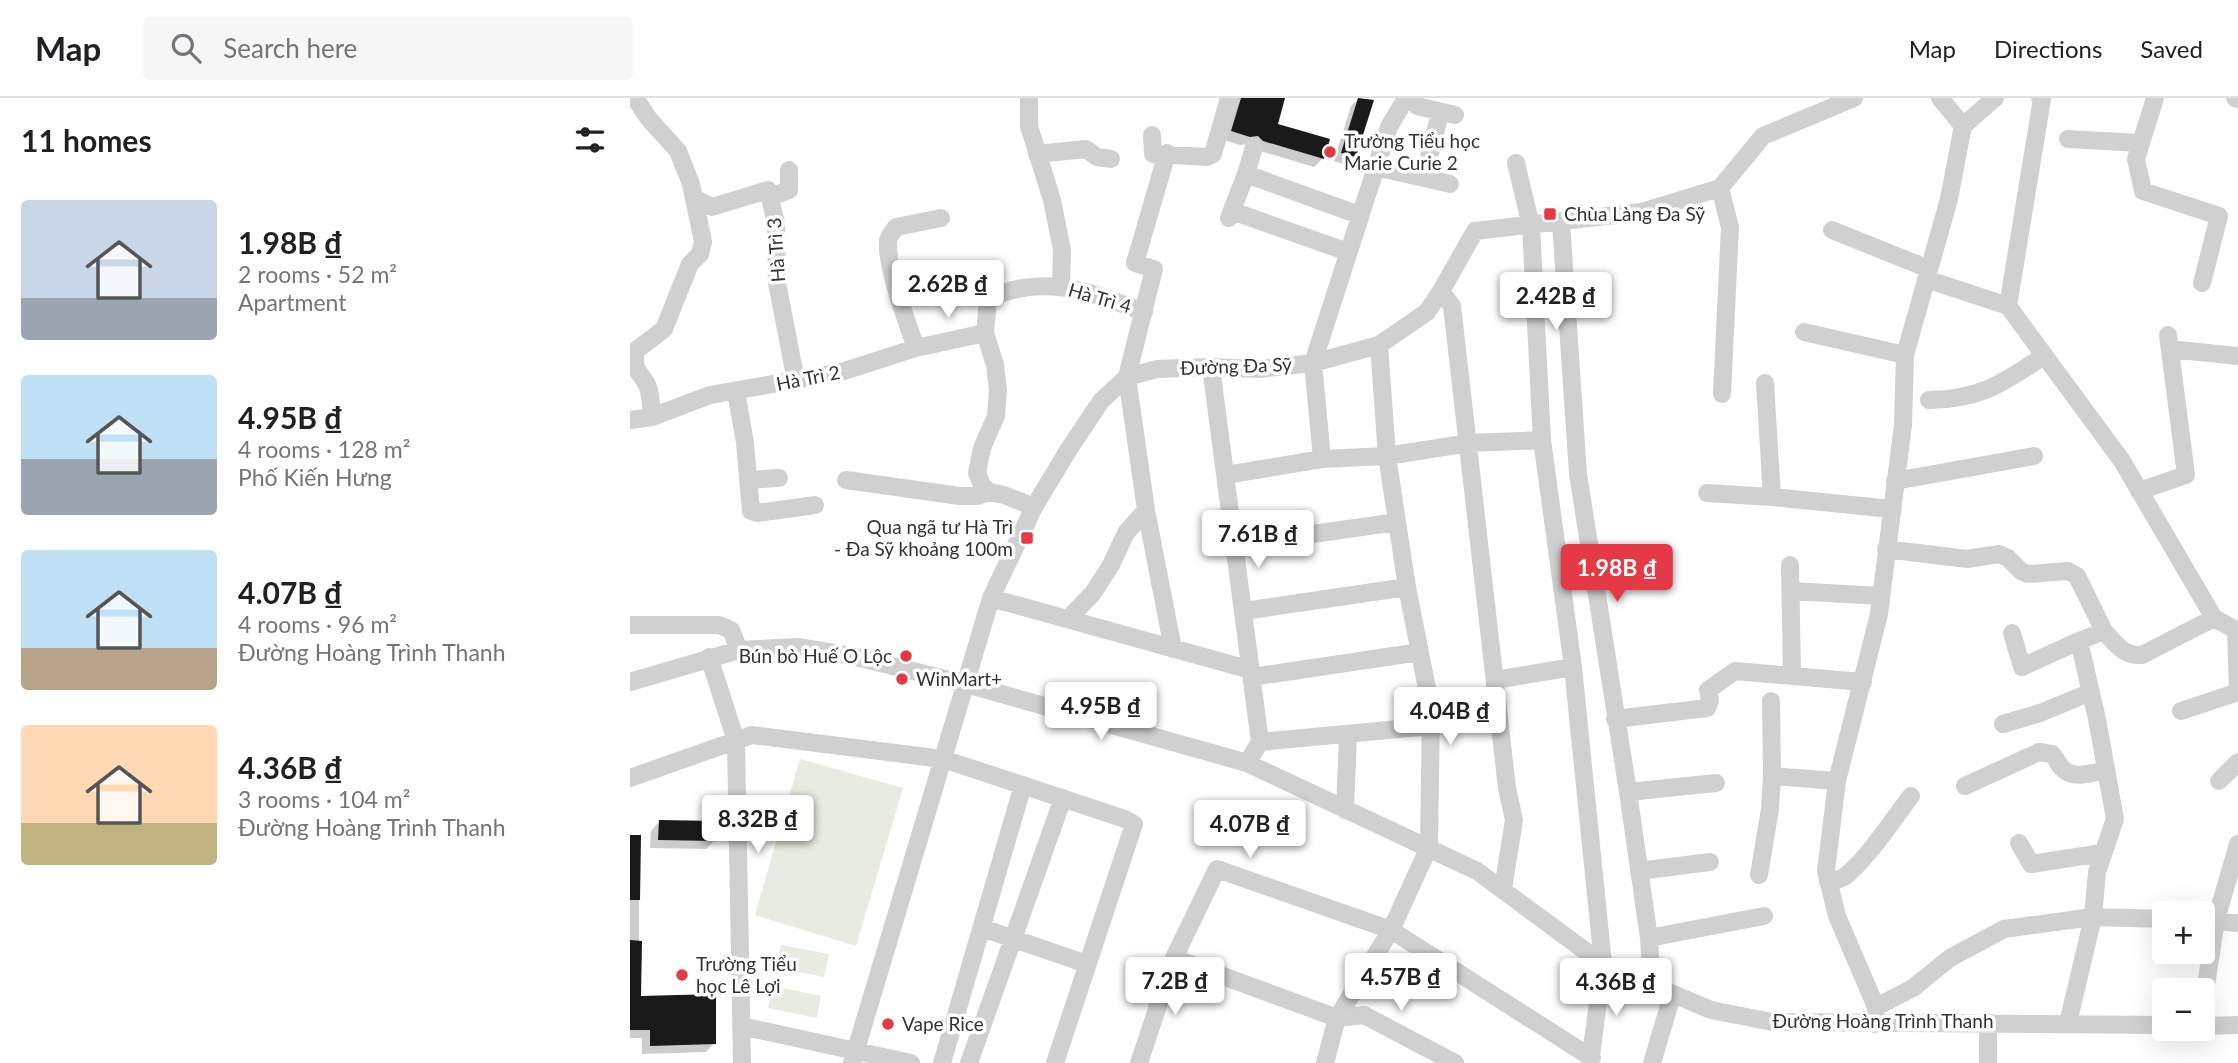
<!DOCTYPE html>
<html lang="en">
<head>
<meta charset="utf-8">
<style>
  body { margin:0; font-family:Lato,sans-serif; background:#f6f6f6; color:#202124; height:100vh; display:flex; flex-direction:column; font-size:26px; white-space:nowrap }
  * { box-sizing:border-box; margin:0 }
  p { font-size:23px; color:#757577 }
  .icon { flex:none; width:38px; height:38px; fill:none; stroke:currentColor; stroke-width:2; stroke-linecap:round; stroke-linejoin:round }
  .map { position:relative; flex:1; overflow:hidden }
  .details { display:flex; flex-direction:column; background:#fff; width:630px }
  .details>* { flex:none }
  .fabs { position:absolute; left:1522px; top:803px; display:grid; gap:14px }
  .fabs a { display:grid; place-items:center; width:63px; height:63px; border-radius:7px; background:#fff; box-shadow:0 7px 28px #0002; font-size:35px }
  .price { position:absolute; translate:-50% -60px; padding:0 16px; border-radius:7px; background:#fff; color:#222; font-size:23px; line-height:46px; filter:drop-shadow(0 2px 4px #0008) }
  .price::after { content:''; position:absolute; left:50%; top:42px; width:21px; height:16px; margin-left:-10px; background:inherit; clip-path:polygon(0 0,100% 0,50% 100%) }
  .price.selected { background:#e63946; color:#fff }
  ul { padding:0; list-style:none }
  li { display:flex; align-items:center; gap:21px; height:175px; padding:0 21px }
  li span { display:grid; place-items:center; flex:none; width:196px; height:140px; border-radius:7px; color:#555 }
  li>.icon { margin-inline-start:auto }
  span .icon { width:84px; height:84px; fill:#fffc; stroke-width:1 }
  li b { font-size:30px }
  h2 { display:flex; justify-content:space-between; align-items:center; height:84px; padding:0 21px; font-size:30px }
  header { display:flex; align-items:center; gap:42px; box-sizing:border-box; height:98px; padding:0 35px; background:#fff; border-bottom:2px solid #e0e0e0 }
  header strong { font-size:33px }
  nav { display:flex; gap:38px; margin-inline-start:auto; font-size:24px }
  .search { width:490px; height:63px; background:#f6f6f6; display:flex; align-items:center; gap:18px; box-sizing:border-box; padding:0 24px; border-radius:7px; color:#757577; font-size:26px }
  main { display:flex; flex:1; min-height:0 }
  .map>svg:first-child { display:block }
  .green { fill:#e6ecdf }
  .shadow { fill:#0003 }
  .building { fill:#1a1a1a }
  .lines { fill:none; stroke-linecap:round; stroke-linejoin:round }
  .minor { stroke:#d0d0d0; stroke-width:18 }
  .poi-dot { fill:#e63946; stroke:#fff; stroke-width:2.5 }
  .labels { text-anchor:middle; stroke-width:7; stroke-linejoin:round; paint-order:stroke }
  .poi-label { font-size:19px; fill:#333; stroke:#fff; text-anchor:start }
  .street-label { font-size:19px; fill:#333; stroke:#fff }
</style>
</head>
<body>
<header>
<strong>Map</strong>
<div class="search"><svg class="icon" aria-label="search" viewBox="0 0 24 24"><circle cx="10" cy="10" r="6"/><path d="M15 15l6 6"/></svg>Search here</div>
<nav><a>Map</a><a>Directions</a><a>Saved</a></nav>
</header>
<main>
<section class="details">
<h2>11 homes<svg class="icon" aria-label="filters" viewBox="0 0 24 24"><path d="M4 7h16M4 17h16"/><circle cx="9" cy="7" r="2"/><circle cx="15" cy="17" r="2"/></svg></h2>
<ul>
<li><span style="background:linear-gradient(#c9d6e8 70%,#9aa5b1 0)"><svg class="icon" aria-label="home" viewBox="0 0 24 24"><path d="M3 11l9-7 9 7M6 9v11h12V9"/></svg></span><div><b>1.98B ₫</b><p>2 rooms · 52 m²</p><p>Apartment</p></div></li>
<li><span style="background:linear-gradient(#bfe0f5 60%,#9aa5b1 0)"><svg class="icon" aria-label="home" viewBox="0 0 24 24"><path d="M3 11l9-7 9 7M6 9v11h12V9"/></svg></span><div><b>4.95B ₫</b><p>4 rooms · 128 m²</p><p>Phố Kiến Hưng</p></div></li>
<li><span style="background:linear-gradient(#bfe0f5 70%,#b9a48a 0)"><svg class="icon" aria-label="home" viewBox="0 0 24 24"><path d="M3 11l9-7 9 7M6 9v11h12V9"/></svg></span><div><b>4.07B ₫</b><p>4 rooms · 96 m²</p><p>Đường Hoàng Trình Thanh</p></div></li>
<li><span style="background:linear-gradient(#ffd9b3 70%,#c2b280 0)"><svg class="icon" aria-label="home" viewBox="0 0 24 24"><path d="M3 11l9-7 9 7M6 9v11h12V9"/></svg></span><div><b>4.36B ₫</b><p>3 rooms · 104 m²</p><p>Đường Hoàng Trình Thanh</p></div></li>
</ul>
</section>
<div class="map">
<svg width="1608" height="965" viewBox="0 0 1608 965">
  <rect width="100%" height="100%" fill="#fff"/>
  <!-- green -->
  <path class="green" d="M170,661L273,690L226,848L125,817Z
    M151,847L199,856L194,879L146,869Z
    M143,888L191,898L187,920L138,910Z"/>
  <!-- shadow -->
  <path class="shadow" d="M606,0H653L645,27L693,60L684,69L624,51L619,46L610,47L594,42Z
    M729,0L741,3L725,58L716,67L704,63L721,8Z
    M29,724L85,742L76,751L20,750L21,733Z
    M0,739H9V900L84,945L76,954L12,956V940H0Z"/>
  <!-- building -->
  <path class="building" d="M611,0H655L648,26L700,41L694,61L633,43L628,38L620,39L601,33Z
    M728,0L744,2L726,59L711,55Z
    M29,722L86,723V743L28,742Z
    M0,737H11L10,802H0Z
    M0,842L12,843L11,898L86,896V946L20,948V932H0Z"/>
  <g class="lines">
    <!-- minor -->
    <path class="minor" d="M399,0V28L422,102L432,152L431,189
      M1525,0L1506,61L1513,93L1589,118L1572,185
      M1605,0L1608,1
      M787,8L825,17
      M1333,28L1365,0
      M522,37L523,56L577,59L583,56L599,0
      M1438,41L1510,45
      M624,49L616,76L729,117
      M537,55L505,165L524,171L497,279L516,412L543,551
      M407,56L456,51L467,59L481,61
      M886,65L901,128L912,342L943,569L973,866L960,965
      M746,69L820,86
      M794,80L810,15
      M1090,90L1100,129L1092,296
      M140,99L159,92V72
      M64,100L82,109L138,92L146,125L147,185L166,283
      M602,113L718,154
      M599,120L616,76
      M931,124L948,376L998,694L1019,840L1022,889
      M1202,132L1299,171
      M1296,181L1378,208L1492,363L1584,520L1608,533
      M811,193L822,208L877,690L884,722L873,791
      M1378,208L1412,1L1410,0
      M1174,234L1275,257
      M286,250C277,224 256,169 258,143C259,137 263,134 266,129L311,120
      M1540,251L1608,258
      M5,255C5,275 7,270 16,285C21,293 21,309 22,319
      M0,257L34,231L60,166L70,156L73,144L61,86L48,53L19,21L5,0
      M581,269L630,644L617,665
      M1135,285L1142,399L1261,411
      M106,293L115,345L121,413L127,415L185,407
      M1299,302C1352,301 1372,285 1414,258
      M0,322L22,319L80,297L211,274L286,250L355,235
      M692,361L683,265L759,29L776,0
      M596,377L692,361L757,358L839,345L912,342
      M118,382L149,380
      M216,382L330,398H347L359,394
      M1265,383L1404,358
      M1509,393L1556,377L1538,237
      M1077,395L1142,399
      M404,409L374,397L359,394L352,387L347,375L352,350L366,318L368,292L365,267L355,235L358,202C365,196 374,195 383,192C429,180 471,198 514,214
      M606,447L767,424
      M1256,451L1337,461L1369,456L1378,460L1391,473L1398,476L1438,473L1447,478L1474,533L1449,543L1467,621L1485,721L1467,774L1463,819L1438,925
      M1160,467L1162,578
      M1161,493L1251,498
      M361,500L621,572
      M614,513L777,489
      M438,521L463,495L481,467L496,435L516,412
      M0,527H89L101,532L109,552
      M1606,532L1608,593
      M1474,533C1486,546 1493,558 1512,557L1584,520
      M1382,535L1392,569L1449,543
      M79,559L106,643L112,965
      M622,579L790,554
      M865,582L943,569
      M0,584L109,552L168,549L222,558L336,586L589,657L617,665L847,773L973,866L1081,912L1142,924L1535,927
      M1141,603L1142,678
      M1551,613L1608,594
      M985,621L1077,610L1080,603L1078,592L1105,573L1233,584
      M1373,626L1410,615L1461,594
      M630,644L801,628
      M0,680L122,637L313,661L495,721L504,726L425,965
      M1589,683L1608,664
      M1335,688L1409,654L1422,656C1426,660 1428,666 1432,670C1442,682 1462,675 1475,672
      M998,694L1086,685
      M715,712L718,636
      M1389,745L1401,766L1472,755
      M1009,773L1080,764
      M1129,777L1140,711L1142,678L1207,683
      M1198,784C1204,782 1209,782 1214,779C1236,763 1264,720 1281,698
      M1573,822L1608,825
      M352,830L457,866
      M1019,840L1134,818
      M544,860L707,920L734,917L825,965
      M1573,907L1586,822L1608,746
      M1246,909L1283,890L1320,860L1374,831L1463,819L1535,821
      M1358,924V965
      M1245,926L1246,909L1207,818L1196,773L1207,683L1249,516L1273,327L1275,257L1319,101L1333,28L1310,0
      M111,928L281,965
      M1573,928L1608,927
      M222,965L361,500L404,409L439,351L471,303L497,279L527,271L581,269L628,271L683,265L749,247L797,214L811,193L845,133L1011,114L1090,90L1133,38L1224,0
      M312,965L393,687
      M339,965L433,700
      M509,965L544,860L587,771L761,832L962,960
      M695,965L707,920L761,832L799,749L801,611L777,489L757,358L749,247
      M1022,965L1042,898"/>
  </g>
  <!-- markers -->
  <g class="poi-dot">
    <circle cx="700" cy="54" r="7"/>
    <rect x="913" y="109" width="14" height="14" rx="3.5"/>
    <rect x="390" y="433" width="14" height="14" rx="3.5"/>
    <circle cx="276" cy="558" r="7"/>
    <circle cx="272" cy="581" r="7"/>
    <circle cx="52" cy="877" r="7"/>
    <circle cx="258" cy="926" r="7"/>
  </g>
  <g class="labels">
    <!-- poi labels -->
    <g class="poi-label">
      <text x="714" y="50">Trường Tiểu học<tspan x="714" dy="22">Marie Curie 2</tspan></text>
      <text x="934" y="123">Chùa Làng Đa Sỹ</text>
      <text x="383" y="436" text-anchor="end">Qua ngã tư Hà Trì<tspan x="383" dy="22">- Đa Sỹ khoảng 100m</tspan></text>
      <text x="262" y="565" text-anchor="end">Bún bò Huế O Lộc</text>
      <text x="286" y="588">WinMart+</text>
      <text x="66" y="873">Trường Tiểu<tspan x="66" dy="22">học Lê Lợi</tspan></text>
      <text x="272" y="933">Vape Rice</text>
    </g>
    <!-- street labels -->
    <g class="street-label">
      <text transform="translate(146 152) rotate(-94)" y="7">Hà Trì 3</text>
      <text transform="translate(470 200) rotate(16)" y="7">Hà Trì 4</text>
      <text transform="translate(606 268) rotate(-2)" y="7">Đường Đa Sỹ</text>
      <text transform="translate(178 280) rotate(-11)" y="7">Hà Trì 2</text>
      <text x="1253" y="930">Đường Hoàng Trình Thanh</text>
    </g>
  </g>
</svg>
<div class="fabs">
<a>+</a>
<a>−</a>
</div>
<b class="price" style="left:318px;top:222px">2.62B ₫</b>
<b class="price" style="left:926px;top:234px">2.42B ₫</b>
<b class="price" style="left:628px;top:472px">7.61B ₫</b>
<b class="price selected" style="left:987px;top:506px">1.98B ₫</b>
<b class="price" style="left:471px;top:644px">4.95B ₫</b>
<b class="price" style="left:820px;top:649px">4.04B ₫</b>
<b class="price" style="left:128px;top:757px">8.32B ₫</b>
<b class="price" style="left:620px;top:762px">4.07B ₫</b>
<b class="price" style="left:771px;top:915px">4.57B ₫</b>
<b class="price" style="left:545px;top:919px">7.2B ₫</b>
<b class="price" style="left:986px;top:920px">4.36B ₫</b>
</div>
</main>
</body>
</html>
